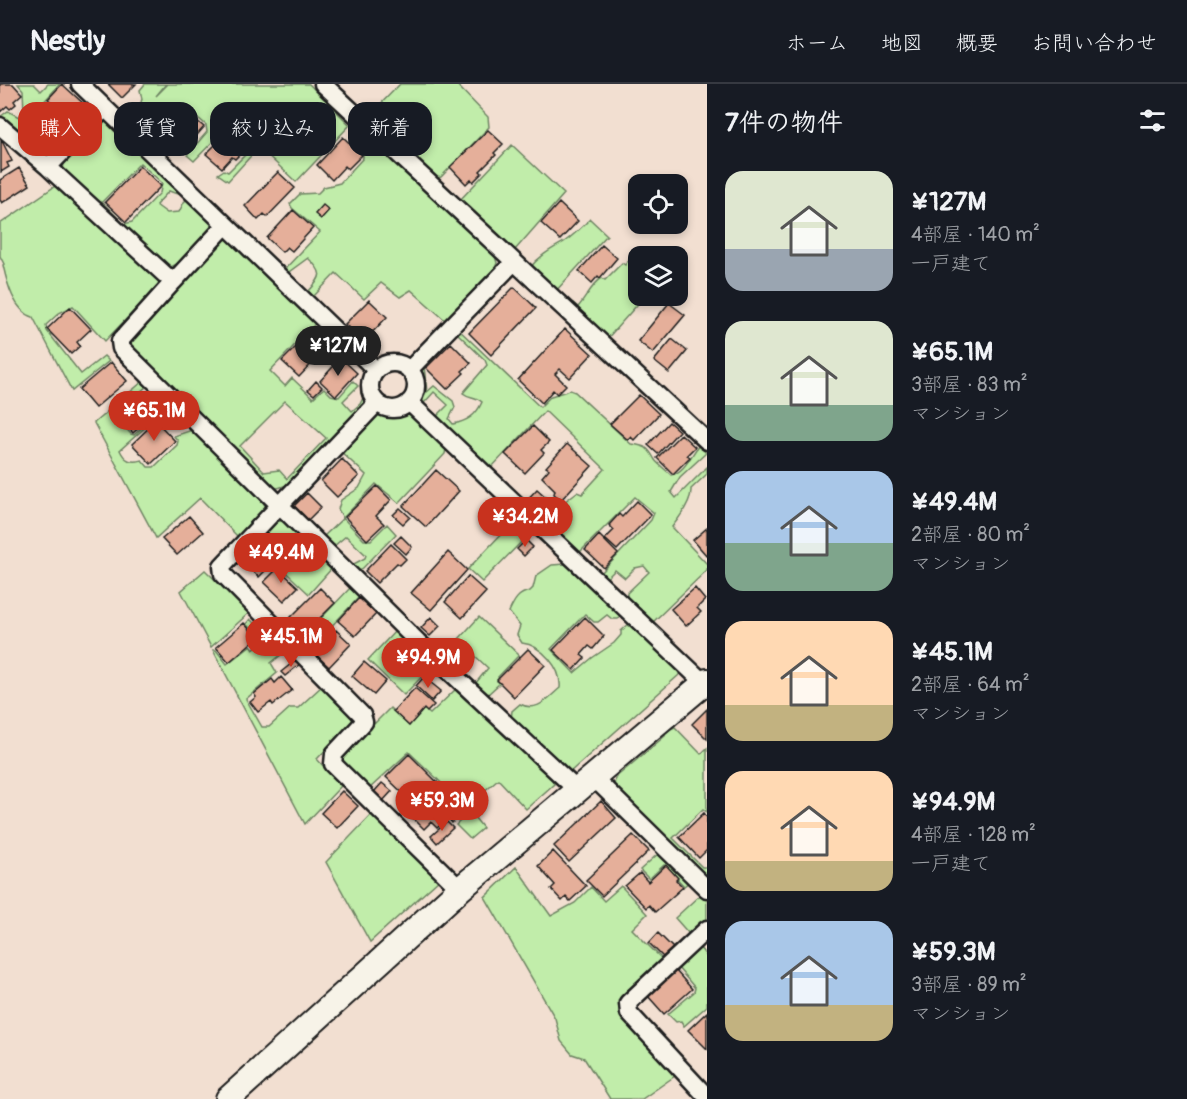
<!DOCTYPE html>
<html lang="ja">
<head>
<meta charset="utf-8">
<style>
  body { margin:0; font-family:Pangolin,"Klee One",sans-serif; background:#20242c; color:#f1f3f6; height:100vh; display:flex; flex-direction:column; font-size:22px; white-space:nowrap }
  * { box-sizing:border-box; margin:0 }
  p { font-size:20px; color:#9ea1a6 }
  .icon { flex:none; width:33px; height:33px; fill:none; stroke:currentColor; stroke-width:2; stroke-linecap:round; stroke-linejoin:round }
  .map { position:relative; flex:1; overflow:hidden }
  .sheet { display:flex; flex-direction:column; background:#171b24; width:480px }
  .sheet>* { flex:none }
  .banner { position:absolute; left:18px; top:18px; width:570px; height:54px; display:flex; gap:12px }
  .controls { position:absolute; left:628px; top:90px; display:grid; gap:12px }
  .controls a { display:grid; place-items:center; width:60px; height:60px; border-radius:12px; background:#171b24; box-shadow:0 3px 9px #0003; font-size:30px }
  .price { position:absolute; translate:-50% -51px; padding:0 14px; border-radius:21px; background:#c8321e; color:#fff; font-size:20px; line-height:39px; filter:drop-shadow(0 2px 3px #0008) }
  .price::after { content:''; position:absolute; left:50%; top:36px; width:18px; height:14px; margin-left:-9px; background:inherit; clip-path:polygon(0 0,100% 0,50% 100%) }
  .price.active { background:#222; color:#fff }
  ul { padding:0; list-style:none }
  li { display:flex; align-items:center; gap:18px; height:150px; padding:0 18px }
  li span { display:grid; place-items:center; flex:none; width:168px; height:120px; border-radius:18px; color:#555 }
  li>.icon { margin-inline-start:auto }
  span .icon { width:72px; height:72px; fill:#fffc; stroke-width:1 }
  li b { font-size:26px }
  h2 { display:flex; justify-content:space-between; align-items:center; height:72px; padding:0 18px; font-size:26px }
  .pill { padding:0 21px; border-radius:18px; background:#171b24; box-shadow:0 3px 9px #0003; font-size:21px; line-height:54px }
  .pill.active { background:#c8321e; color:#fff }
  header { display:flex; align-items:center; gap:36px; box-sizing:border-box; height:84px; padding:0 30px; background:#171b24; border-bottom:2px solid #363941 }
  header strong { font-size:28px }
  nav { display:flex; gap:33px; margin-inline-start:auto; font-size:21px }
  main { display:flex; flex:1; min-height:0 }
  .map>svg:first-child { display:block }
  .green { fill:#c1edaa; stroke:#6e8463; stroke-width:1.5; fill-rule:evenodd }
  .building { fill:#e5af9a; stroke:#1c1c1c; stroke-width:1.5 }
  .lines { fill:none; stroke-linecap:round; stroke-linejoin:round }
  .street-casing { stroke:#1c1c1c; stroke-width:21 }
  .secondary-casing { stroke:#1c1c1c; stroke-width:28 }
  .street { stroke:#f7f3e8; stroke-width:16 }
  .secondary { stroke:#f7f3e8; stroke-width:24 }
</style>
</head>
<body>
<header>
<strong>Nestly</strong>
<nav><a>ホーム</a><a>地図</a><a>概要</a><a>お問い合わせ</a></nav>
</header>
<main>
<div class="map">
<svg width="707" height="1015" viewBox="0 0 707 1015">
  <rect width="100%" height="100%" fill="#f2dfd1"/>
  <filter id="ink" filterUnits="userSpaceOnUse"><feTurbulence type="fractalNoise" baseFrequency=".0167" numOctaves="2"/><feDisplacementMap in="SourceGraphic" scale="12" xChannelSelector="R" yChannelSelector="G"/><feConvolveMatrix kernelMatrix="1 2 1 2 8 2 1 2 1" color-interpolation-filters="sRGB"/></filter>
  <g filter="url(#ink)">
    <!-- green -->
    <path class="green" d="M18,0H34L41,7L48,0H60L41,21L69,49L49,73L41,72L0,33L8,27L19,33L24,28L23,6Z
      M145,0H166L156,12L168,0H309L350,41L296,98L259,63L228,97L218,90L224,86L228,88L252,64L228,42L194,77L187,71L207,48L206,41L189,26L154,61L120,29L140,22L142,15L140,6Z
      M400,0H456L488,33L489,43L441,93L430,95L366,35Z
      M107,36L181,107L177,110L169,107L156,121L167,129L179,128L184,118L189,113L213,140L211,145L177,180L156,190L159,197L158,202L105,257L73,222L59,229L46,241L47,247L81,290L104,272L109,277L72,307L33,233C14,227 7,199 3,181L4,180L0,172V140L58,100L63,87L64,78L102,37ZM140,79L162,99L160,109L132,138L124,140L102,118Z
      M369,55L495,172L497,179L495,184L445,236L411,206L400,213L381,199L364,215L336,189L313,213L308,208C323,192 324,189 308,174L286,190L283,187L320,148L292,124L290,120L300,110L318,109L324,103L340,99L363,74V70L360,66Z
      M512,61L564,110L515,166L460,116Z
      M590,135L607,151L555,208L529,185C539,172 550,166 564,158C573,152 582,143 590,135Z
      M226,152L233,156L315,240L270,287L285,302L292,294L313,314L324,304L331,311L339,313L353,297L358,302L343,317L352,327L360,320L363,314L361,309L365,306L367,315L365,321L287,401L278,404L269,402L133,265L131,260L133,251ZM285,317L326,354L287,395L279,386L264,388L240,362Z
      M630,174L639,182V212H645L606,256L568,222L573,219L578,223C586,214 592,200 602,194L605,196L622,179L625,181Z
      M456,243L540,323L551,312L570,306L575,308L631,360C646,362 648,363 655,376C659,381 666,386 671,391C685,388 691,371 699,361L706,369L680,393L671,408L676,414L707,383V390L691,405C692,417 680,433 672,443L707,480V486L652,539L627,516V509L649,488L644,482L635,484L625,494L615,486L606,495L601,489L651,436L654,429L635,413L578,470L552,445L568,429L560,421L577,408L582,410L605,385L545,327L490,385L436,333L448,321L434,308L424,319C419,310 421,294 418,283ZM457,249L485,276L487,281L463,309C469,314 476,312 482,318C476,332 467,337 453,340L449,335L455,323L453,317L434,302L427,308L424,282Z
      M142,298L147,302L118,327L116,333L131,350L134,351L165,322L167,324L120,366C125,377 131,379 142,376L148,383H154L177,361L178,357L174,352L192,346L263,418L266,423L238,453L200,414L156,454L94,339Z
      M382,328L410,331L446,365L445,370L399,419L376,400L343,434L364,456H371L387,440L396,450L359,488L352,481L365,474L366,471L346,452L334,462L324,452L343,434L338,425L341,416L359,404L366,391L339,366L376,329Z
      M511,425L532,447L482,498L468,485L507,444L512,437L509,429Z
      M280,437L285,438L333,483L309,510L256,460L276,438Z
      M565,480L621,529L618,535H612L607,531L598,538H594L585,530L551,565L574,589L592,574L614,559L621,551V547L630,539L678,585L679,591L570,688L565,687L511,635L512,627L520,620C537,629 547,615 560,604C562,584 541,561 522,559L517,551L520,542L509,528C514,517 518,509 530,507L533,504L536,492L552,481Z
      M205,486L249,529L211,563L181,507Z
      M352,502L361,511L307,568L279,540L285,534L301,551H305Z
      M479,533L519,571L498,593L499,594L497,597L500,599L487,611L475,600L488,584L458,556Z
      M250,535L260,545L262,543L286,567L271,579L277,589L246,615L262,643H269L290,624H298L322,602L351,632L353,637L317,675L341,702L305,740L213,566H216L227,580L251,561L254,565L261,555L246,540Z
      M397,545L434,580L404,611L368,576Z
      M457,604L523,663L524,668L552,695L554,700L526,725L498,695L466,723L483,744L470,755L456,741L465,732C454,707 428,687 409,668L369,705L344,681L343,674L347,667L390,624L409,642L424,625L430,630Z
      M675,643L701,670L707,664V728L703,725L673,754L702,783H707V795L614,704L615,694L665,652V647Z
      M372,730L439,796L370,858L326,778Z
      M659,769L689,798L684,802L664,781L649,795L640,786Z
      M516,783L551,832L575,819L591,803L604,817L621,802L647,830L632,845L663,876L626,908L619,916L622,931L630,943L675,992L642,1015H610L584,974L572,970L561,957L555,934L485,813Z
      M702,809L707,814V836L690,851L675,834Z
      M700,864L707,873V922L684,942L681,937L676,938L668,930L694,908L695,904L678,884Z"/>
    <!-- building -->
    <path class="building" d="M0,0H13L22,10L14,17L16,20L10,25L7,22L0,28Z
      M62,0L85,21L72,37L48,15Z
      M108,0H136L122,14Z
      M187,28L204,43L184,66L167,51Z
      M230,46L247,63L235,75L232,73L222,84L206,70Z
      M488,46L503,60L494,69L496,71L480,87L482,89L473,98L471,95L466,100L450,83Z
      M164,52L174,62L167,71L156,61Z
      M343,53L362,71L348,85L345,82L332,96L317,81Z
      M1,55L12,77L7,79L9,83L1,88Z
      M140,82L161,102L126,138L105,118Z
      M19,84L30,101L2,119L0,116V96Z
      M278,88L295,104L267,133L264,130L258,136L245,122Z
      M559,119L578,137L560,156L541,139Z
      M323,121L329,126L321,135L315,130Z
      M293,126L313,144L292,167L287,163L282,168L267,154Z
      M602,161L617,174L600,194L598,192L592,199L579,187Z
      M514,203L536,224L491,271L469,249Z
      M369,216L387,233L363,258L345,240Z
      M669,219L685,231L653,269L638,257Z
      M70,223L91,245L77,258L80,262L71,270L47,245Z
      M565,245L592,270L570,294L560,285L555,290L566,301L557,310L553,306L542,319L518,296Z
      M672,255L687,267L669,289L654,277Z
      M303,256L319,272L299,293L282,277Z
      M451,259L471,279L462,287L464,289L447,305L426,284Z
      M341,274L357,289L336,312L320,297Z
      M111,278L127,297L95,324L79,305Z
      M316,297L322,303L314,311L308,306Z
      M639,311L659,330L634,356L631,353L628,356L610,340Z
      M138,313L154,330L133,349L117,331Z
      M156,337L175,357L151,380L132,360Z
      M669,338L679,347L658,370L648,361Z
      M533,342L549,358L541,366L544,369L525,389L505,370Z
      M681,350L695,363L687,371L690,373L673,390L657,374Z
      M567,360L592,382L561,416L554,410L555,406L542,393L549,385L546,383Z
      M342,375L359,392L337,413L321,397Z
      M436,386L459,407L426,443L403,422Z
      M377,402L391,416L376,432L384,440L367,456L345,433Z
      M537,405L557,423L544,437L524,419Z
      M307,409L321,423L308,436L294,422Z
      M637,417L651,431L617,466L605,455L614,446L609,441L619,430L622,433Z
      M400,424L410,433L403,440L393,431Z
      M189,432L203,448L177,471L162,455Z
      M707,444V472L693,456Z
      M599,451L618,470L604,484L585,466Z
      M401,452L412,463L406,470L394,459Z
      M526,456L533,463L524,472L517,465Z
      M391,460L406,475L400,481L397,479L377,499L365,487Z
      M254,462L273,479L259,493L241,476Z
      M448,468L467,486L431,526L411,509Z
      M278,484L298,503L284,517L264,498Z
      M468,492L486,508L462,534L445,518Z
      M320,504L335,519L303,551L288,536Z
      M695,504L705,516L697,524L701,528L686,542L671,525Z
      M359,514L376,530L355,552L338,537Z
      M431,533L440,542L430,552L421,544Z
      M585,533L604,552L593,565L589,562L581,571L585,574L574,586L553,566Z
      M244,539L257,554L229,578L216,563Z
      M336,546L351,560L329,583L314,569Z
      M528,565L545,581L514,613L497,596Z
      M296,576L300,580L285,592L281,588Z
      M364,578L386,597L374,611L352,592Z
      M281,593L292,606L273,621L271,618L258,628L250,618L256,613L254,610L272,595L275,599Z
      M424,593L441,607L432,617L416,602Z
      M415,604L434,621L427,628L424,625L409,642L393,627Z
      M707,625V655L692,640Z
      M409,670L438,699L415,721L386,693Z
      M382,699L392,707L382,718L373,709Z
      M442,705L464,728L452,739L448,734L437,744L431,738L424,745L412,733Z
      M342,707L358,722L337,744L321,729Z
      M601,717L616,734L569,778L554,762Z
      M704,729L707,733V766L699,774L679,753Z
      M447,738L453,744L437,759L431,752Z
      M633,751L649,767L602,812L586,796Z
      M553,767L586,802L570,817L566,813L562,817L551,805L555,801L538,782Z
      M666,781L678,794L676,796L683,803L655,828L649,821L646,824L625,802L640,789L648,798Z
      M658,849L673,864L663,873L649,859Z
      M675,886L692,905L664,930L647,911Z
      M707,928V965L688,946Z"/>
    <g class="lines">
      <!-- street casing -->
      <g class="street-casing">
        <path id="street" d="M80,0L376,286
          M323,0L707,357
          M105,24L48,83L173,198L120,257L121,264L418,558L577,706
          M0,42L48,83
          M173,198L226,141
          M370 302a23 23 0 1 1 46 0a23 23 0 1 1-46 0Z
          M409,286L514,178
          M409,318L704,599
          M377,319L222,482L223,490L362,631L364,638L334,670L333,680L460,805
          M593,693L707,805
          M707,845L628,919L629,929L707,1013"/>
      </g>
      <!-- secondary casing -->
      <g class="secondary-casing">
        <path id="secondary" d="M228,1015L460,805L707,597"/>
      </g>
      <!-- street -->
      <use href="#street" class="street"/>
      <!-- secondary -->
      <use href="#secondary" class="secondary"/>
    </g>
  </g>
</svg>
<div class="controls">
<a><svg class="icon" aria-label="locate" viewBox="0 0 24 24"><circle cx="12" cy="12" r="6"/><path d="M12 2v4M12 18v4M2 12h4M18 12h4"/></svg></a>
<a><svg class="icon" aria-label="layers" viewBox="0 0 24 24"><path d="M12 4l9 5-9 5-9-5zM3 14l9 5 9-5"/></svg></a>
</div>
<b class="price active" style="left:338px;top:293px">¥127M</b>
<b class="price" style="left:154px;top:358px">¥65.1M</b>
<b class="price" style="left:525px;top:464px">¥34.2M</b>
<b class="price" style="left:281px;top:500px">¥49.4M</b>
<b class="price" style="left:291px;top:584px">¥45.1M</b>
<b class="price" style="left:428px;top:605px">¥94.9M</b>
<b class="price" style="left:442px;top:748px">¥59.3M</b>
<div class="banner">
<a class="pill active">購入</a>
<a class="pill">賃貸</a>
<a class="pill">絞り込み</a>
<a class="pill">新着</a>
</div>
</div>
<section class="sheet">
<h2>7件の物件<svg class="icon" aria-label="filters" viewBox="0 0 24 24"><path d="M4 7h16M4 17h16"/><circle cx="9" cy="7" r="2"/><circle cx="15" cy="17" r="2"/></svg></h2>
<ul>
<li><span style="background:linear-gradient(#dfe7d0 65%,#9aa5b1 0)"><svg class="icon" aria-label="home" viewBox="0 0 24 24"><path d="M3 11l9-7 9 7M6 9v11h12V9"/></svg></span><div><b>¥127M</b><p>4部屋 · 140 m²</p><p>一戸建て</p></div></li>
<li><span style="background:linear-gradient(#dfe7d0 70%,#7fa58c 0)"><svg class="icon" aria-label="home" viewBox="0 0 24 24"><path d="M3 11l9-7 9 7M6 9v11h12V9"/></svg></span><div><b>¥65.1M</b><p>3部屋 · 83 m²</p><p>マンション</p></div></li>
<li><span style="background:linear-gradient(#a9c7e8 60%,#7fa58c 0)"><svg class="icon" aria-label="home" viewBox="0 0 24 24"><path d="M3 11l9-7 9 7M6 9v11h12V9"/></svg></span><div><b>¥49.4M</b><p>2部屋 · 80 m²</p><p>マンション</p></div></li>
<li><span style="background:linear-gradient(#ffd9b3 70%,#c2b280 0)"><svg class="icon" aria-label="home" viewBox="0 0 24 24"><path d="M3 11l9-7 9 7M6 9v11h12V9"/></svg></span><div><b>¥45.1M</b><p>2部屋 · 64 m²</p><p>マンション</p></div></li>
<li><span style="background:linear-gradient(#ffd9b3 75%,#c2b280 0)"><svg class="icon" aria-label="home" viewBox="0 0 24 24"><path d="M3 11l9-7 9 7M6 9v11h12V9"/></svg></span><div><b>¥94.9M</b><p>4部屋 · 128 m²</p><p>一戸建て</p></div></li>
<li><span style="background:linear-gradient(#a9c7e8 70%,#c2b280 0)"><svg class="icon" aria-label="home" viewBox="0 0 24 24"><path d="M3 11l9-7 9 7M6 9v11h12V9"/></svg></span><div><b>¥59.3M</b><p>3部屋 · 89 m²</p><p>マンション</p></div></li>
</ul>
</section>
</main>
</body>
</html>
